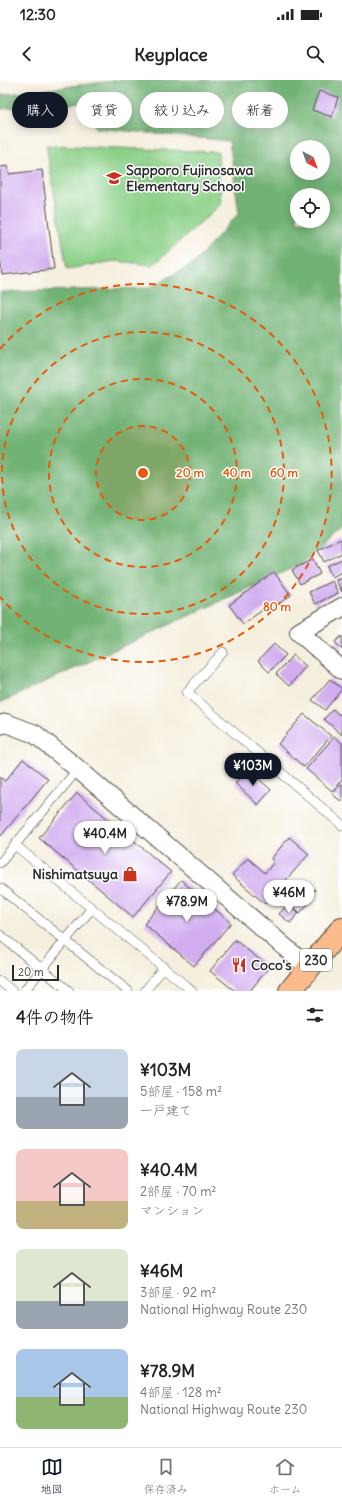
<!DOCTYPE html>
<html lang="ja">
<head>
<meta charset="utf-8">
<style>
  body { margin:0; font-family:Delius,"Klee One",sans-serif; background:#f6f6f6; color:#222; height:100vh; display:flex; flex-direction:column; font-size:15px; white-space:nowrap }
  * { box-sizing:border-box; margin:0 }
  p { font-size:13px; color:#767676 }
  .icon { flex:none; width:22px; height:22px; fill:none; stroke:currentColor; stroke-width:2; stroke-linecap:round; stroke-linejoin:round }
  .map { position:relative; height:911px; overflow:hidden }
  .drawer { display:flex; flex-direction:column; background:#fff; flex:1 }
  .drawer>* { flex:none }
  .hud { position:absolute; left:12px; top:12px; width:318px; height:36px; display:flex; gap:8px }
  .needle { width:26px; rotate:139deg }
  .controls { position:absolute; left:290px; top:60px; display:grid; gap:8px }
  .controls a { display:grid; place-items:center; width:40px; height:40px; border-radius:50%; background:#fff; box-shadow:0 2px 10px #0003; font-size:20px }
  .scale { position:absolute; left:12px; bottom:10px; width:47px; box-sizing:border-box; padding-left:4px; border:2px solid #2b2b2b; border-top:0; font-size:11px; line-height:14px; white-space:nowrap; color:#2b2b2b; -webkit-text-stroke:3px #fff; paint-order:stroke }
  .price { position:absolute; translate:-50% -34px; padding:0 9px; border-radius:14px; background:#fff; color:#222; font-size:13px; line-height:26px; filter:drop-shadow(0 1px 2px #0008) }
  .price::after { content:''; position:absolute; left:50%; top:24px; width:12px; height:9px; margin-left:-6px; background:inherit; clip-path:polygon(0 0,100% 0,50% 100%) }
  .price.selected { background:#111827; color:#fff }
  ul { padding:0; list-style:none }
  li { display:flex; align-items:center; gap:12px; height:100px; padding:0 16px }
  li span { display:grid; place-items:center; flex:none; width:112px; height:80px; border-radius:8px; color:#555 }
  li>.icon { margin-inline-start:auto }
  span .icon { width:48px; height:48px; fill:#fffc; stroke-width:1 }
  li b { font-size:17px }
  h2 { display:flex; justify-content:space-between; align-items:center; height:48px; padding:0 16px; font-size:17px }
  .chip { padding:0 14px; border-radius:18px; background:#fff; box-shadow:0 2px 10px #0003; font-size:14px; line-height:36px }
  .chip.selected { background:#111827; color:#fff }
  .status { display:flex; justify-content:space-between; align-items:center; height:28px; padding:0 20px; background:#fff; direction:ltr }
  .status svg { height:11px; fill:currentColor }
  header { display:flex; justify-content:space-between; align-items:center; height:52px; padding:0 16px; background:#fff; font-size:18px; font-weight:800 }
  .tab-bar { display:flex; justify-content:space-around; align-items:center; height:56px; border-top:1px solid #e0e0e0; background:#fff; font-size:11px; color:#767676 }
  .tab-bar a { display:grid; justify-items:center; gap:2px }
  .tab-bar .selected { color:#111827 }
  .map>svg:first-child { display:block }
  .green { fill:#8cd088; stroke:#5c7e5a }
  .forest { fill:#71b274; stroke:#4e6e50; fill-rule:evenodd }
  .building { fill:#d2adf0 }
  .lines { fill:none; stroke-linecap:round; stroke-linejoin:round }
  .service-casing { stroke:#494846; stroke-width:10 }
  .minor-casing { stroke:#494846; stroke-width:20 }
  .trunk-casing { stroke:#494846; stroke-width:24 }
  .service { stroke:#fff; stroke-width:9 }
  .minor { stroke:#fff; stroke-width:18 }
  .trunk { stroke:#fbbb8d; stroke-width:22 }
  .ring { fill:none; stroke:#e8590c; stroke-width:2; stroke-dasharray:7 5 }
  .labels { text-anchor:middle; stroke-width:3; stroke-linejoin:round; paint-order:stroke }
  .shield { fill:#fff; stroke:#6b6b6b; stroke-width:1 }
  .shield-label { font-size:13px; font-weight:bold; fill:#2b2b2b }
  .poi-label { font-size:14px; font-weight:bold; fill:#2b2b2b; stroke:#fff; text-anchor:start }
  .centre { fill:#e8590c; stroke:#fff; stroke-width:2 }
  .ring-label { font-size:12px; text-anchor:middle; font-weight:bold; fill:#e8590c; stroke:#fff; stroke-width:3; stroke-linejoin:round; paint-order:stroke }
</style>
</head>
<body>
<div class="status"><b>12:30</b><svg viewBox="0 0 49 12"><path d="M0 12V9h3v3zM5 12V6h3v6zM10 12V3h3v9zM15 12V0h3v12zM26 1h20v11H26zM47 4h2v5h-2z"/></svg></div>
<header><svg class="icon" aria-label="back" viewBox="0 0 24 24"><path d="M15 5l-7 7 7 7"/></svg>Keyplace<svg class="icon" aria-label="search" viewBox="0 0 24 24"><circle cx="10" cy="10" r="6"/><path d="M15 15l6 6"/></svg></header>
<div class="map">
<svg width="342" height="911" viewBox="0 0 342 911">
  <rect width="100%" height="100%" fill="#fff"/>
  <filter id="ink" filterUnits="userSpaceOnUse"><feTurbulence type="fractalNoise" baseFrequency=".025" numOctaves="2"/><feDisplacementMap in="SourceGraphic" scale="8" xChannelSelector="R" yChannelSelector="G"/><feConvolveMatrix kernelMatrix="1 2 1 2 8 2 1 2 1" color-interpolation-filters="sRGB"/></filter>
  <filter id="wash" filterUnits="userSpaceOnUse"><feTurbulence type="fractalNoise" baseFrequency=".012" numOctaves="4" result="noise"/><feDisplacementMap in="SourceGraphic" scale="16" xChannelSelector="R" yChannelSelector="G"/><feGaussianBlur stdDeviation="0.9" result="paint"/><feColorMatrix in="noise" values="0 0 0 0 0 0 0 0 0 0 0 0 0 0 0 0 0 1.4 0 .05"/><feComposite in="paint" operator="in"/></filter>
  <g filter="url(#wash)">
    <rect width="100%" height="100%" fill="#f5efde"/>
    <!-- green -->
    <path class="green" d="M46,65L218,72L221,124L153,185L115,181L67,189Z"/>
    <!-- forest -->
    <path class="forest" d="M120,0H342V449L303,483L0,623V212L149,208L194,183L239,133L229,61L97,48L83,23L0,29V15ZM297,67H323V93H297ZM297,115H323V141H297Z"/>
    <g id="blocks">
      <!-- building -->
      <path class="building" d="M319,11L338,17L332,37L312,30Z
        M8,86L9,94L42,90L54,189L2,195L0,178V87Z
        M341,459L342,473L324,482L318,470Z
        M313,479L320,494L300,504L292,490Z
        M342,479V492L332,497L327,486Z
        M274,492L291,515L267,532L264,529L243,544L229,525Z
        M342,498V512L336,500Z
        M332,501L338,513L315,524L309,512Z
        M342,556V570L335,562Z
        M274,564L286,575L269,592L258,581Z
        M293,575L306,586L289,606L276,594Z
        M330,599L342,609L325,630L312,620Z
        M333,629L339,635L342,632V655L324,639Z
        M304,634L331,656L304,687L278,664Z
        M334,657L342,663V699L332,711L306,689Z
        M23,679L48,699L0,757V697L5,701Z
        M248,689L271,710L258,725L235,703Z
        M342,703V722L332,714Z
        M77,713L171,792L133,837L39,758Z
        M289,757L309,774L265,824L232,795L248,778L265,793L274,782L271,779Z
        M181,800L231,843L194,886L144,844Z
        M305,801L315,810L309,817L299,808Z
        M299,811L311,821L300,833L289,822Z
        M288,824L299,833L290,843L279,834Z
        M235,860L269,887L250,911H235L210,891Z"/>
    </g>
  </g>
  <g filter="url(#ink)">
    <use href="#blocks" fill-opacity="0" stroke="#494846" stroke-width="1"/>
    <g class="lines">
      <!-- service casing -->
      <g class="service-casing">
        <path id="service" d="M223,572L187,612L342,745
          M15,765L192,911
          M0,783L78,689
          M0,808L128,911
          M0,855L69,911
          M0,901L12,911
          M24,911L92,828
          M145,911L164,887"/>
      </g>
      <!-- minor casing -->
      <g class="minor-casing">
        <path id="minor" d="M342,527L299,552L342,590
          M0,645L6,643L35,654L78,689L309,888"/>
      </g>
      <!-- trunk casing -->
      <g class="trunk-casing">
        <path id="trunk" d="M290,911L342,848"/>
      </g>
      <!-- service -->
      <use href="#service" class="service"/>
      <!-- minor -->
      <use href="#minor" class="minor"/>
      <!-- trunk -->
      <use href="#trunk" class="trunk"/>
    </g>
  </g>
  <!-- distance rings -->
  <circle cx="143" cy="393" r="47" fill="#e8590c" fill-opacity=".12"/>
  <g class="ring">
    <circle cx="143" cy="393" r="47"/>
    <circle cx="143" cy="393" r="94"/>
    <circle cx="143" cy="393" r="141"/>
    <path d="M0 269A189 189 0 1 1 0 517"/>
  </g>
  <!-- icons -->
  <defs>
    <g id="school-bare" transform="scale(1.2)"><path d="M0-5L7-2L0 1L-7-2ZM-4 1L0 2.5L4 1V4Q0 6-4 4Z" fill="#c8321e" stroke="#fff" stroke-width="2.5" paint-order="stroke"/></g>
    <g id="shop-bare" transform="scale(1.2)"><path d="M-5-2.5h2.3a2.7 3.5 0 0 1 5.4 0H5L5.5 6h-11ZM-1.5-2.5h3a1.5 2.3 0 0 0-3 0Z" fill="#c8321e" stroke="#fff" stroke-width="2.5" paint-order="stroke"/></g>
    <g id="restaurant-bare" transform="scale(1.2)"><path d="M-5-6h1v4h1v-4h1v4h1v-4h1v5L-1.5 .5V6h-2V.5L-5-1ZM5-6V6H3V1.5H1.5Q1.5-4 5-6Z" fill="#c8321e" stroke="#fff" stroke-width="2.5" paint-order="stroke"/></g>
  </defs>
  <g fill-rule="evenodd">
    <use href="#school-bare" x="114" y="98"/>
    <use href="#shop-bare" x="130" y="794"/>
    <use href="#restaurant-bare" x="239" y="885"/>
  </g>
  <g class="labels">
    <!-- shield labels -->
    <rect class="shield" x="300" y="869" width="32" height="22" rx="3"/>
    <g class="shield-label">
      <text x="316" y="885">230</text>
    </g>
    <!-- poi labels -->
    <g class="poi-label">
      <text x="126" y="95">Sapporo Fujinosawa<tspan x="126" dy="16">Elementary School</tspan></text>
      <text x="118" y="799" text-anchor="end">Nishimatsuya</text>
      <text x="251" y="890">Coco's</text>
    </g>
  </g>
  <circle cx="143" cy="393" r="6" class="centre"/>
  <g class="ring-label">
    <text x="190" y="397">20 m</text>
    <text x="237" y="397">40 m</text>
    <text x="284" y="397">60 m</text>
    <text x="277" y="531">80 m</text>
  </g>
</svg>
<div class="controls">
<a><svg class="needle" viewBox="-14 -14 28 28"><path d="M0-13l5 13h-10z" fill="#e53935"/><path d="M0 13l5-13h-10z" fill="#767676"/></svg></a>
<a><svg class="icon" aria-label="locate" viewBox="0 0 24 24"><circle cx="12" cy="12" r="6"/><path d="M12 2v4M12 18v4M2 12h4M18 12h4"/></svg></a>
</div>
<div class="scale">20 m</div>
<b class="price selected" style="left:253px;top:707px">¥103M</b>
<b class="price" style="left:105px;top:775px">¥40.4M</b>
<b class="price" style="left:289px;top:834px">¥46M</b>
<b class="price" style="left:187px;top:843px">¥78.9M</b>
<div class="hud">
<a class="chip selected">購入</a>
<a class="chip">賃貸</a>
<a class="chip">絞り込み</a>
<a class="chip">新着</a>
</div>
</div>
<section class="drawer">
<h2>4件の物件<svg class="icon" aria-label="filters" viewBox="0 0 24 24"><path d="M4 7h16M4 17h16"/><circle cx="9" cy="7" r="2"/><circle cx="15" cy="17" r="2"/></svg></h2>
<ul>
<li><span style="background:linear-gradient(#c9d6e8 60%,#9aa5b1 0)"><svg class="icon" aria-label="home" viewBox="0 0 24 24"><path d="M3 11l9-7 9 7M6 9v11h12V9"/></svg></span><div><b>¥103M</b><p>5部屋 · 158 m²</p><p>一戸建て</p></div></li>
<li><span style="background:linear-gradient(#f6c9c9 65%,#c2b280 0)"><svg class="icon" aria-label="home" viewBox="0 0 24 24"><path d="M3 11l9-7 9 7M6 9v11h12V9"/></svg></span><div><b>¥40.4M</b><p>2部屋 · 70 m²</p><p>マンション</p></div></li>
<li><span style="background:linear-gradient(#dfe7d0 65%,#9aa5b1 0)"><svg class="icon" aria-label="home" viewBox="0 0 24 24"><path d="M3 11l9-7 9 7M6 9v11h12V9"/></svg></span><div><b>¥46M</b><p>3部屋 · 92 m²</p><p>National Highway Route 230</p></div></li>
<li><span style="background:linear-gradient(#a9c7e8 60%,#8fb573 0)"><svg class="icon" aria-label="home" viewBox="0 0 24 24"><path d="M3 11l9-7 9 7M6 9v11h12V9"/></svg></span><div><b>¥78.9M</b><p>4部屋 · 128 m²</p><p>National Highway Route 230</p></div></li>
</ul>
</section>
<nav class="tab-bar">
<a class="selected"><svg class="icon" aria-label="map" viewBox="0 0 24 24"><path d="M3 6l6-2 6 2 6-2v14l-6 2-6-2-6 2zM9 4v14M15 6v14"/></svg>地図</a>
<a><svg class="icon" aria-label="saved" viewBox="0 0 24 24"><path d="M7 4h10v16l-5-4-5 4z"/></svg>保存済み</a>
<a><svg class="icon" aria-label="home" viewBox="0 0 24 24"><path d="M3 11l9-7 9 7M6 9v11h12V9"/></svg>ホーム</a>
</nav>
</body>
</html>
